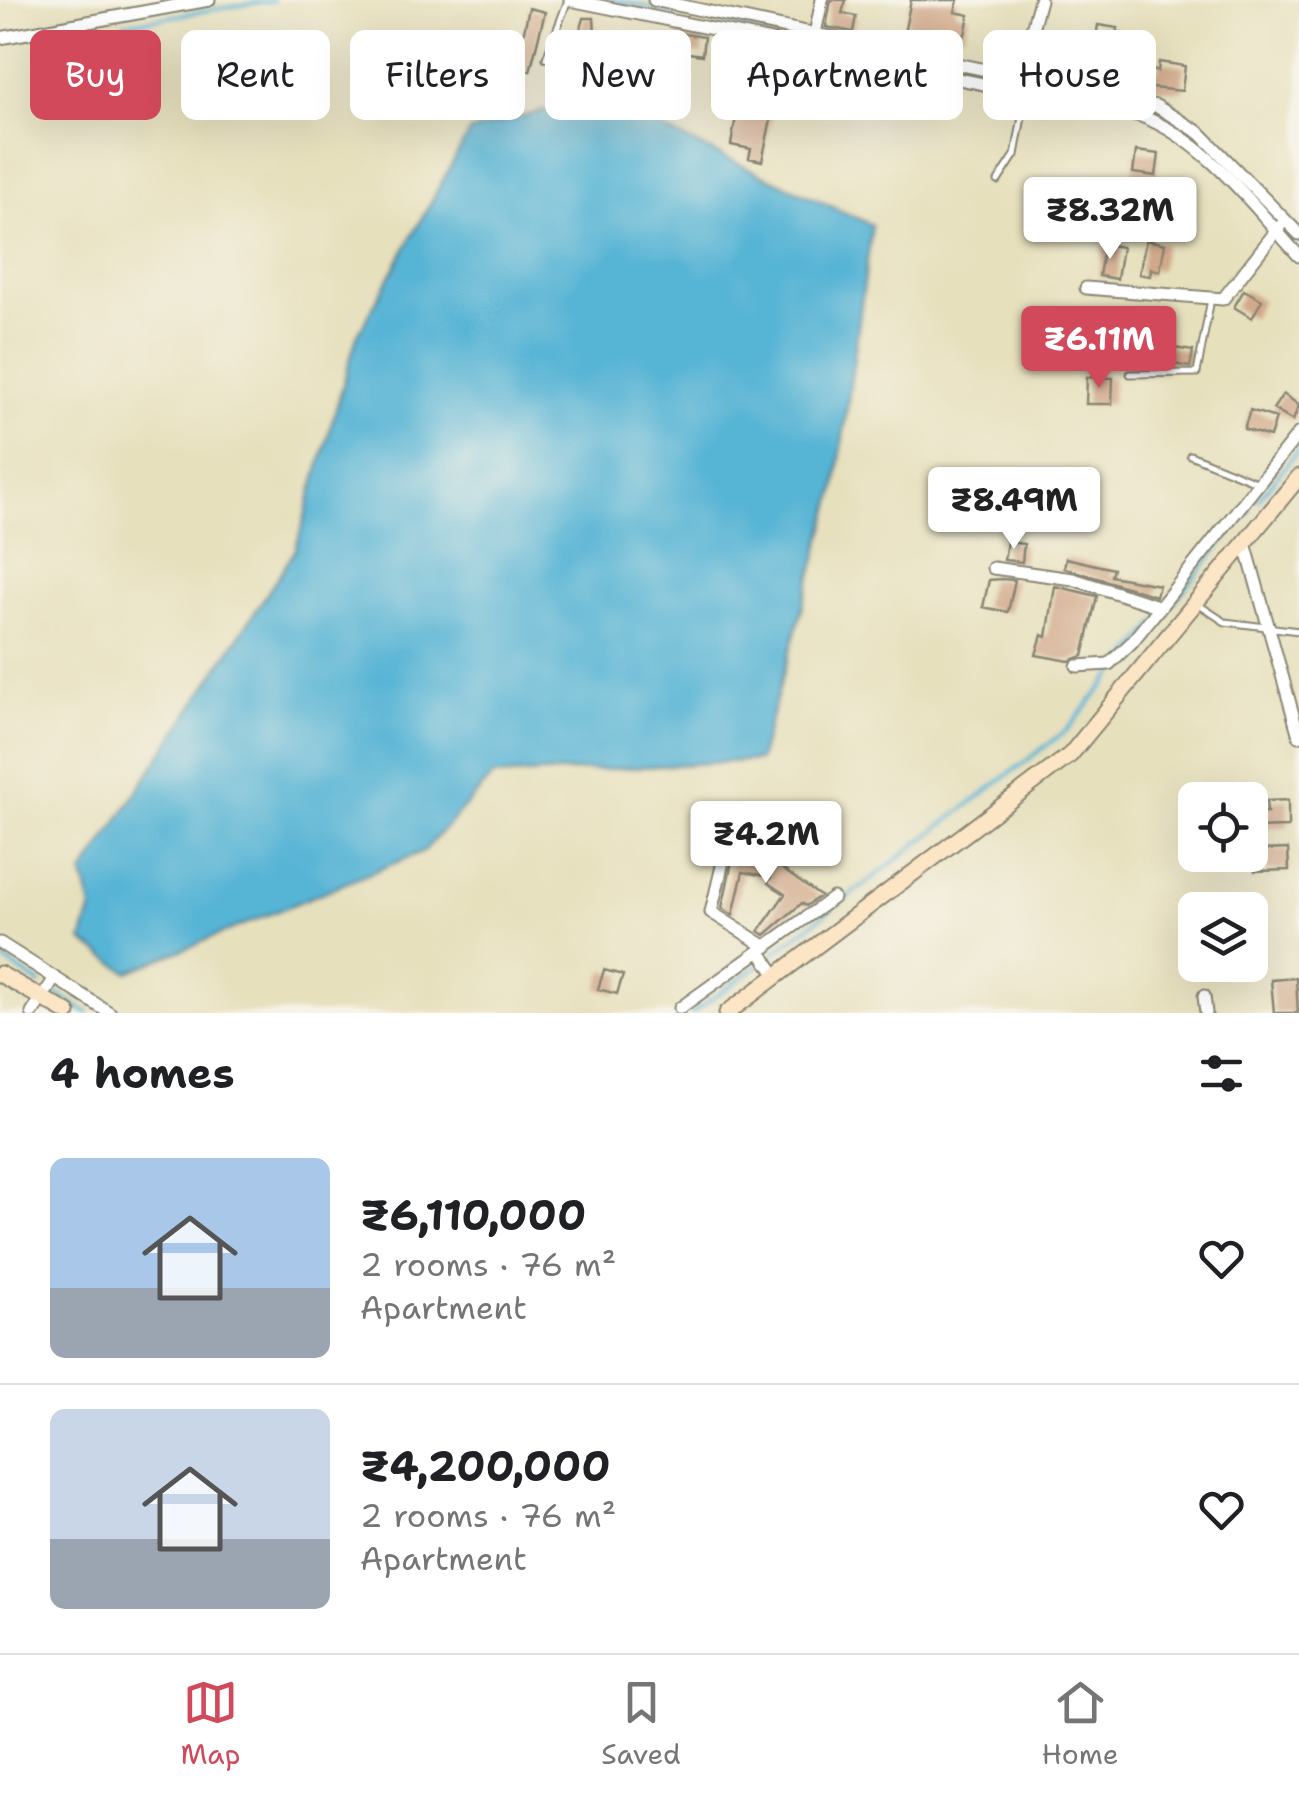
<!DOCTYPE html>
<html lang="en">
<head>
<meta charset="utf-8">
<style>
  body { margin:0; font-family:"Shantell Sans",sans-serif; background:#f6f6f6; color:#202124; height:100vh; display:flex; flex-direction:column; font-size:38px; white-space:nowrap }
  * { box-sizing:border-box; margin:0 }
  p { font-size:32px; color:#757577 }
  .icon { flex:none; width:55px; height:55px; fill:none; stroke:currentColor; stroke-width:2; stroke-linecap:round; stroke-linejoin:round }
  .map { position:relative; height:1013px; overflow:hidden }
  .panel { display:flex; flex-direction:column; background:#fff; flex:1 }
  .panel>* { flex:none }
  .top-card { position:absolute; left:30px; top:30px; width:1240px; height:90px; display:flex; gap:20px }
  .tools { position:absolute; left:1178px; top:782px; display:grid; gap:20px }
  .tools a { display:grid; place-items:center; width:90px; height:90px; border-radius:15px; background:#fff; box-shadow:0 10px 40px #0002; font-size:50px }
  .price { position:absolute; translate:-50% -85px; padding:0 22px; border-radius:10px; background:#fff; color:#222; font-size:32px; line-height:65px; filter:drop-shadow(0 2px 5px #0008) }
  .price::after { content:''; position:absolute; left:50%; top:60px; width:30px; height:22px; margin-left:-15px; background:inherit; clip-path:polygon(0 0,100% 0,50% 100%) }
  .price.selected { background:#d1495b; color:#fff }
  ul { padding:0; list-style:none }
  li { display:flex; align-items:center; gap:30px; height:250px; padding:0 50px }
  li+li { border-top:2px solid #e0e0e0 }
  li span { display:grid; place-items:center; flex:none; width:280px; height:200px; border-radius:15px; color:#555 }
  li>.icon { margin-inline-start:auto }
  span .icon { width:120px; height:120px; fill:#fffc; stroke-width:1 }
  li b { font-size:42px }
  h2 { display:flex; justify-content:space-between; align-items:center; height:120px; padding:0 50px; font-size:42px }
  .tag { padding:0 35px; border-radius:15px; background:#fff; box-shadow:0 10px 40px #0002; font-size:35px; line-height:90px }
  .tag.selected { background:#d1495b; color:#fff }
  .menu { display:flex; justify-content:space-around; align-items:center; height:140px; border-top:2px solid #e0e0e0; background:#fff; font-size:28px; color:#757577 }
  .menu a { display:grid; justify-items:center; gap:5px }
  .menu .selected { color:#d1495b }
  .map>svg:first-child { display:block }
  .water { fill:#57b4d5; stroke:#417080; stroke-width:2.5 }
  .lines { fill:none; stroke-linecap:round; stroke-linejoin:round }
  .stream { stroke:#57b4d5; stroke-width:4 }
  .building { fill:#d1a889 }
  .lane-casing { stroke:#898674; stroke-width:9 }
  .street-casing { stroke:#898674; stroke-width:15 }
  .secondary-casing { stroke:#898674; stroke-width:19 }
  .lane { stroke:#fff; stroke-width:5 }
  .street { stroke:#fff; stroke-width:11 }
  .secondary { stroke:#fce5c4; stroke-width:15 }
</style>
</head>
<body>
<div class="map">
<svg width="1299" height="1013" viewBox="0 0 1299 1013">
  <rect width="100%" height="100%" fill="#f7f3e8"/>
  <filter id="ink" filterUnits="userSpaceOnUse"><feTurbulence type="fractalNoise" baseFrequency=".01" numOctaves="2"/><feDisplacementMap in="SourceGraphic" scale="20" xChannelSelector="R" yChannelSelector="G"/><feConvolveMatrix kernelMatrix="1 2 1 2 8 2 1 2 1" color-interpolation-filters="sRGB"/></filter>
  <filter id="wash" filterUnits="userSpaceOnUse"><feTurbulence type="fractalNoise" baseFrequency=".0048" numOctaves="4" result="noise"/><feDisplacementMap in="SourceGraphic" scale="40" xChannelSelector="R" yChannelSelector="G"/><feGaussianBlur stdDeviation="2.25" result="paint"/><feColorMatrix in="noise" values="0 0 0 0 0 0 0 0 0 0 0 0 0 0 0 0 0 1.4 0 .05"/><feComposite in="paint" operator="in"/></filter>
  <g filter="url(#wash)">
    <rect width="100%" height="100%" fill="#e7e0bd"/>
    <!-- water -->
    <path class="water" d="M593,97L872,225L836,488L759,760L493,776L424,851L128,972L82,941L92,908L83,874L295,551L357,336L470,131Z"/>
    <g class="lines">
      <!-- stream -->
      <path class="stream" d="M611,0L800,37
        M124,24L274,0
        M817,40L834,44
        M1265,207L1299,243
        M1258,500L1299,449
        M770,956L1068,729L1250,510
        M0,957L40,984
        M54,992L88,1013
        M692,1013L759,965"/>
    </g>
    <g id="blocks">
      <!-- building -->
      <path class="building" d="M831,0H846L842,13L856,16L853,32L826,27Z
        M911,0H958L955,12L969,15L965,35L954,33L950,53L902,43Z
        M529,8L545,12L530,71L516,68Z
        M584,18H594L595,35L584,86L566,82Z
        M1098,25L1118,28L1111,87L1096,84L1102,38H1096Z
        M678,33L704,37L702,55L675,51Z
        M724,41L739,46L731,72L716,67Z
        M1159,62L1185,66L1182,91L1141,87L1143,69L1158,71Z
        M749,87L777,91L762,161L749,158L751,149L731,145L736,117L744,118Z
        M1136,151L1159,154L1156,176L1133,173Z
        M1146,240L1165,244L1160,271L1151,269L1150,276L1139,274Z
        M1104,244L1122,247L1117,279L1099,276Z
        M1244,290L1262,300L1252,318L1234,307Z
        M1168,347L1193,351L1190,367L1166,363Z
        M1087,377L1113,378L1112,404H1086Z
        M1283,394L1299,405L1293,421L1273,409Z
        M1250,410L1276,418L1270,437L1244,429Z
        M1007,542L1024,544L1022,562L1004,560Z
        M1066,558L1113,569L1111,576L1159,585L1156,596L1064,568Z
        M1001,579L1015,580L1008,612L983,607L989,580Z
        M1055,586L1097,596L1083,656L1069,661L1036,655L1042,635L1047,637Z
        M1288,800V827L1252,828L1251,813L1267,812L1266,801Z
        M736,843L752,846L750,857L771,861L820,896L806,906L802,903L765,935L759,931L785,894L768,883L771,877L743,872L733,915L722,908Z
        M1288,849L1289,870L1255,871V850Z
        M604,970L623,975L617,994L598,989Z
        M1296,978L1298,1013H1274L1271,980Z"/>
    </g>
  </g>
  <g filter="url(#ink)">
    <use href="#blocks" fill-opacity="0" stroke="#898674" stroke-width="2.5"/>
    <g class="lines">
      <!-- lane casing -->
      <g class="lane-casing">
        <path id="lane" d="M754,40L756,60L764,70L794,71L806,50
          M546,58L568,0
          M998,181L1015,155L1026,95
          M1130,374L1197,373L1211,299
          M1190,455L1256,482
          M1199,605L1225,622L1299,631"/>
      </g>
      <!-- street casing -->
      <g class="street-casing">
        <path id="street" d="M570,0L1141,116C1207,141 1253,206 1299,256
          M654,0L1156,106L1200,133L1299,234
          M815,34L822,0
          M0,38L209,0
          M1019,76L1040,0
          M1086,288L1223,299L1280,226
          M1245,543L1299,736
          M993,568L1073,579L1161,607
          M1077,666L1109,664L1132,642L1299,433
          M727,845L711,912L766,947
          M0,943L110,1013
          M760,952L777,977
          M1204,996L1206,1013
          M680,1008L833,898
          M32,1013L55,978"/>
      </g>
      <!-- secondary casing -->
      <g class="secondary-casing">
        <path id="secondary" d="M0,974L68,1013
          M727,1013L1070,755L1299,477"/>
      </g>
      <!-- lane -->
      <use href="#lane" class="lane"/>
      <!-- street -->
      <use href="#street" class="street"/>
      <!-- secondary -->
      <use href="#secondary" class="secondary"/>
    </g>
  </g>
</svg>
<div class="tools">
<a><svg class="icon" aria-label="locate" viewBox="0 0 24 24"><circle cx="12" cy="12" r="6"/><path d="M12 2v4M12 18v4M2 12h4M18 12h4"/></svg></a>
<a><svg class="icon" aria-label="layers" viewBox="0 0 24 24"><path d="M12 4l9 5-9 5-9-5zM3 14l9 5 9-5"/></svg></a>
</div>
<b class="price" style="left:1110px;top:262px">₹8.32M</b>
<b class="price selected" style="left:1099px;top:391px">₹6.11M</b>
<b class="price" style="left:1014px;top:552px">₹8.49M</b>
<b class="price" style="left:766px;top:886px">₹4.2M</b>
<div class="top-card">
<a class="tag selected">Buy</a>
<a class="tag">Rent</a>
<a class="tag">Filters</a>
<a class="tag">New</a>
<a class="tag">Apartment</a>
<a class="tag">House</a>
</div>
</div>
<section class="panel">
<h2>4 homes<svg class="icon" aria-label="filters" viewBox="0 0 24 24"><path d="M4 7h16M4 17h16"/><circle cx="9" cy="7" r="2"/><circle cx="15" cy="17" r="2"/></svg></h2>
<ul>
<li><span style="background:linear-gradient(#a9c7e8 65%,#9aa5b1 0)"><svg class="icon" aria-label="home" viewBox="0 0 24 24"><path d="M3 11l9-7 9 7M6 9v11h12V9"/></svg></span><div><b>₹6,110,000</b><p>2 rooms · 76 m²</p><p>Apartment</p></div><svg class="icon" aria-label="heart" viewBox="0 0 24 24"><path d="M12 20l-8-8c-3-5 5-10 8-4 3-6 11-1 8 4z"/></svg></li>
<li><span style="background:linear-gradient(#c9d6e8 65%,#9aa5b1 0)"><svg class="icon" aria-label="home" viewBox="0 0 24 24"><path d="M3 11l9-7 9 7M6 9v11h12V9"/></svg></span><div><b>₹4,200,000</b><p>2 rooms · 76 m²</p><p>Apartment</p></div><svg class="icon" aria-label="heart" viewBox="0 0 24 24"><path d="M12 20l-8-8c-3-5 5-10 8-4 3-6 11-1 8 4z"/></svg></li>
</ul>
</section>
<nav class="menu">
<a class="selected"><svg class="icon" aria-label="map" viewBox="0 0 24 24"><path d="M3 6l6-2 6 2 6-2v14l-6 2-6-2-6 2zM9 4v14M15 6v14"/></svg>Map</a>
<a><svg class="icon" aria-label="saved" viewBox="0 0 24 24"><path d="M7 4h10v16l-5-4-5 4z"/></svg>Saved</a>
<a><svg class="icon" aria-label="home" viewBox="0 0 24 24"><path d="M3 11l9-7 9 7M6 9v11h12V9"/></svg>Home</a>
</nav>
</body>
</html>
